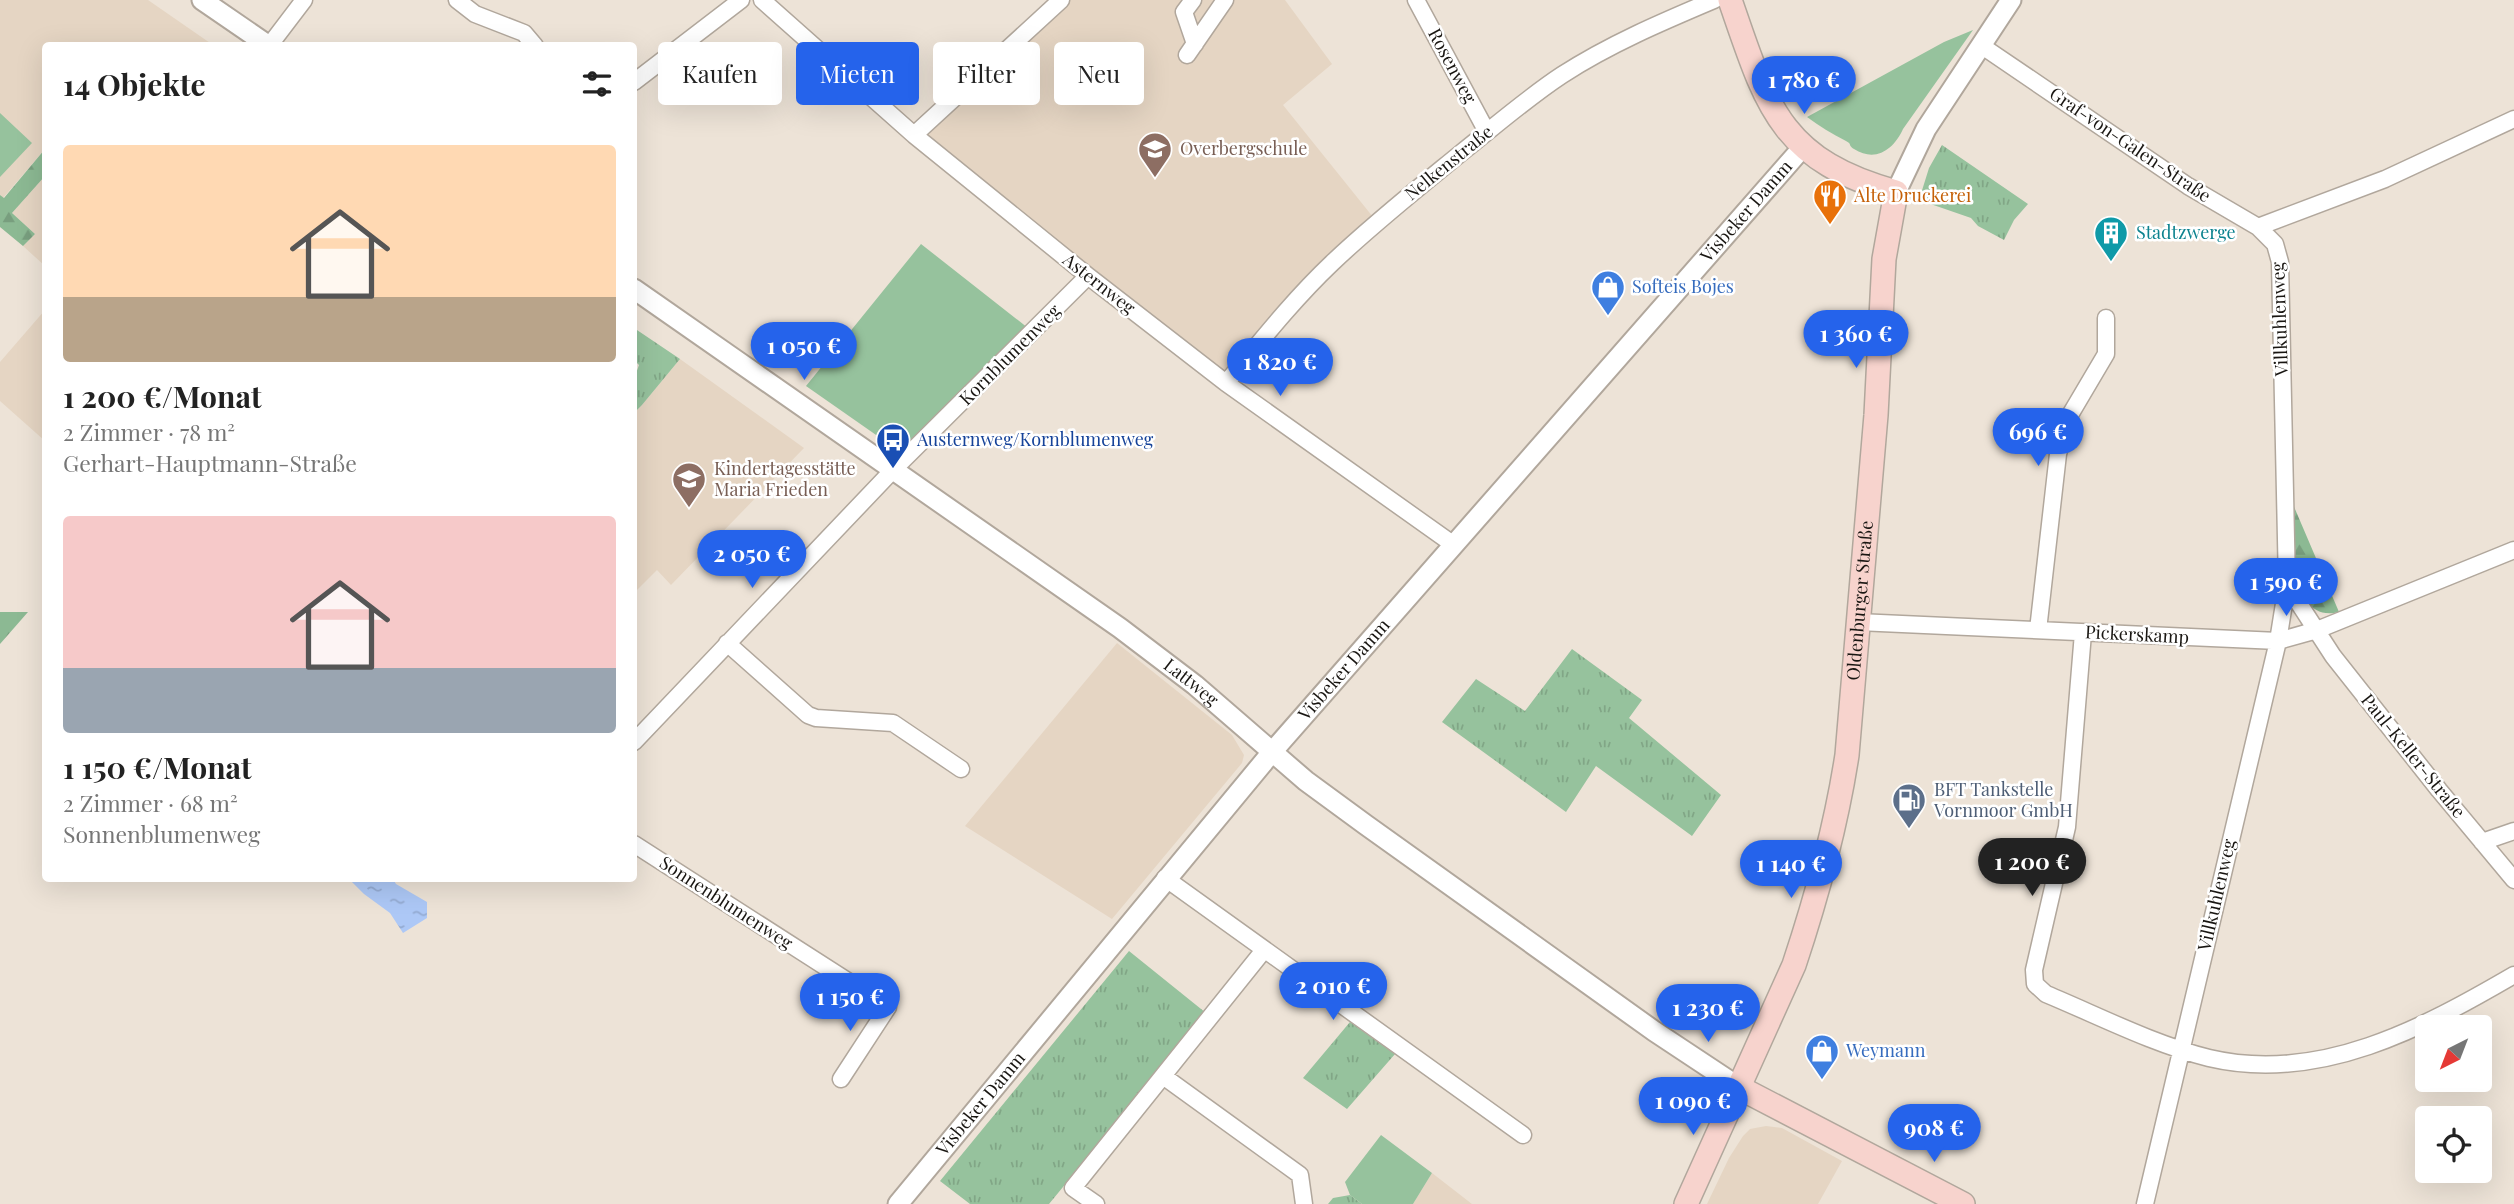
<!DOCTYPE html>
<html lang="de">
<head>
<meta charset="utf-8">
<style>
  body { margin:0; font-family:"Playfair Display",serif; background:#f2f2f2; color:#222; height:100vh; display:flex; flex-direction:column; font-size:26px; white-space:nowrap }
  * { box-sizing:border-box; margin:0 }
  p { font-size:23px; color:#767676 }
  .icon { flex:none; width:38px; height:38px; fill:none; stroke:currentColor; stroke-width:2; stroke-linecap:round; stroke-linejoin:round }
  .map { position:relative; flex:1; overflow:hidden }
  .drawer { position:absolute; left:42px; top:42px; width:595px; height:840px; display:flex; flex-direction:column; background:#fff; border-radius:7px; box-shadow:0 7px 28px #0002 }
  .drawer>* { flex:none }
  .guide { position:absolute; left:658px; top:42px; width:665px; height:63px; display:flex; gap:14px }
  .needle { width:46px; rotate:222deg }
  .buttons { position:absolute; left:2415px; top:1015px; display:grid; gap:14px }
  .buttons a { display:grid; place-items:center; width:77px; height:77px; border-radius:7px; background:#fff; box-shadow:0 7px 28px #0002; font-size:35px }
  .price { position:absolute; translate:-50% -60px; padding:0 16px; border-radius:24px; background:#2563eb; color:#fff; font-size:23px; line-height:46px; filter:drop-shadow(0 2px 4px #0008) }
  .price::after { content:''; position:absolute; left:50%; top:42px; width:21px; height:16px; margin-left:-10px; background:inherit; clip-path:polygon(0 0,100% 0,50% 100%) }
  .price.current { background:#222; color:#fff }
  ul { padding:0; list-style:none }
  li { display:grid; align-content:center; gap:14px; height:371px; padding:0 21px }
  li span { display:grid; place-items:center; height:217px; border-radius:7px; color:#555 }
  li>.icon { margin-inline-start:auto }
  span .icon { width:126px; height:126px; fill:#fffc; stroke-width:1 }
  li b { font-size:30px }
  h2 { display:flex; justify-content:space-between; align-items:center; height:84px; padding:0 21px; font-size:30px }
  .tag { padding:0 24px; border-radius:7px; background:#fff; box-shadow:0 7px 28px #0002; font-size:24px; line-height:63px }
  .tag.current { background:#2563eb; color:#fff }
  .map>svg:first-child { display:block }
  .built { fill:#e5d5c3 }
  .grass { fill:url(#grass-tufts) }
  .forest { fill:url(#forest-firs) }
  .green { fill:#96c29d }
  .water { fill:url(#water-ripples) }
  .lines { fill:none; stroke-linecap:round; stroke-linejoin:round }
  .minor-casing { stroke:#b1a79c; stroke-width:19 }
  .tertiary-casing { stroke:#b1a79c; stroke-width:23 }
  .secondary-casing { stroke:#b1a79c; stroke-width:26 }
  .minor { stroke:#fff; stroke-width:16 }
  .tertiary { stroke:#fff; stroke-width:19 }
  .secondary { stroke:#f7d3cd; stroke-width:23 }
  .labels { text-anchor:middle; stroke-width:5; stroke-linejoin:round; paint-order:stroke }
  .street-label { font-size:18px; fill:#191612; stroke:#fff }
  .education-label { font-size:18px; fill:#785e54; stroke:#fff; text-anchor:start }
  .food-label { font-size:18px; fill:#c56008; stroke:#fff; text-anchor:start }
  .culture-label { font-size:18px; fill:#0d838f; stroke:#fff; text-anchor:start }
  .shop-label { font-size:18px; fill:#366cbe; stroke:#fff; text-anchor:start }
  .transit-label { font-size:18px; fill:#164399; stroke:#fff; text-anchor:start }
  .service-label { font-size:18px; fill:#4e5e75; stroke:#fff; text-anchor:start }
</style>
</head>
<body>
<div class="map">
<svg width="2514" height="1204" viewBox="0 0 2514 1204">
  <defs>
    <pattern id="grass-tufts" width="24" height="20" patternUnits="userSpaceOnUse" patternTransform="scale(1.75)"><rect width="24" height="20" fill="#96c29d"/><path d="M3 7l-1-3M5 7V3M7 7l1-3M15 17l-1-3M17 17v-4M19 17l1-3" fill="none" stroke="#81a686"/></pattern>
    <pattern id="forest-firs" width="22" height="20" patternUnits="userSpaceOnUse" patternTransform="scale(1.75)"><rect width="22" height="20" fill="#8cb993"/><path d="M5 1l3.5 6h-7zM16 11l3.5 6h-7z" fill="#789e7e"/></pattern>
    <pattern id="water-ripples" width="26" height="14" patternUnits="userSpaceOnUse" patternTransform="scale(1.75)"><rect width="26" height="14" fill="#adc8f6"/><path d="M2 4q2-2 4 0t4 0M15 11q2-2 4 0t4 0" fill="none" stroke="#94abd2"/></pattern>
  </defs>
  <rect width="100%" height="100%" fill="#ede3d7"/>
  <!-- built -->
  <path class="built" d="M0,0H148L213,45L46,46L45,149L3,198L0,195Z
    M1061,0H1285L1332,64L1283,105L1377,222L1226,383L914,135Z
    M45,176V266L23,246L35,234L12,213Z
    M45,310V441L0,401V362Z
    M680,359L804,448L671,585L657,570L634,593V413L642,405Z
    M1117,643L1232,735L1244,755L1242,763L1112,919L965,826Z
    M1766,1126L1782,1128L1842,1161L1818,1204H1707L1729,1158L1743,1136L1750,1129Z
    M1432,1173L1472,1204H1413Z"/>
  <!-- grass -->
  <path class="grass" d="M1942,145L2028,204L2014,220L2004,240L1978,226L1971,218L1919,200L1929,168Z
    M634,328L680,359L642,405L634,413V379L639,365L634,360Z
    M1572,649L1642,700L1629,718L1721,795L1692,836L1596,766L1566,812L1442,722L1476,679L1525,711Z
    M1129,951L1206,1013L1049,1204H970L940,1181Z
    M1350,1022L1395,1054L1347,1109L1303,1078Z
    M1350,1195L1362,1204H1328L1333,1198Z"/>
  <!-- forest -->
  <path class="forest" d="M45,149V176L12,213L35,234L23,246L0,227V195L4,198Z
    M2292,502L2339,612C2287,625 2294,534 2292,502Z
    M0,612H28L0,644Z"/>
  <!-- green -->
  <path class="green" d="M1973,30L1903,129C1894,149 1876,163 1854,149C1847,144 1853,145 1846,141C1832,134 1819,126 1807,117L1944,42Z
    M0,113L32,143L0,177Z
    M921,244L1028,328L904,451H899L806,386Z
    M1381,1135L1432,1173L1413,1204H1362L1350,1195L1345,1182Z"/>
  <!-- water -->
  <path class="water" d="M773,533L779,536L781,545L764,551L758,544L760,539Z
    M349,879H393L396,884L427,902V918L403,933L390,913L364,894Z"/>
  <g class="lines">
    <!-- minor casing -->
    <g class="minor-casing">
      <path id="minor" d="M457,0L475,14L524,33L535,46
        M762,0L914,135L1088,276L1226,383L1454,545
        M1193,0L1184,12L1195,44
        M1416,0L1487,132
        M269,46L304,0
        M1982,46L2188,186L2258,227L2275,244L2280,262L2287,585L2278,641L2145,1204
        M1187,55L1225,0
        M634,82L741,0
        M914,135L1061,0
        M2258,227L2385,179L2514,119
        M1226,383C1260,342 1293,300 1332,263C1373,224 1417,189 1461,153C1494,127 1527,98 1562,75C1610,44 1662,22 1714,0
        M2287,585L2333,656L2439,790L2514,880
        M1858,622L2278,641L2317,630L2514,550
        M2038,630L2058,454L2067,420L2106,354V318
        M2083,633L2067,827L2034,970L2035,984L2046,994C2099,1016 2153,1044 2209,1058C2319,1084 2423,1028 2514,975
        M727,643L808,715L816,718L893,723L961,769
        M634,742L893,470L1088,276
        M2482,842L2514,831
        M634,844L888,1007L841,1079
        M1165,878L1523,1135
        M1163,1076L1300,1175L1304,1204
        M1096,1204L1073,1188L1264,950"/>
    </g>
    <!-- tertiary casing -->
    <g class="tertiary-casing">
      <g id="tertiary">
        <path d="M202,0L269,46"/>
        <path d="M1896,192L1926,129L2011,0"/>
        <path id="s1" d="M634,289L1120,628L1195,685L1306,781L1366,825L1654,1031L1740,1088"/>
        <path id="s2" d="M898,1204L1272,752L1803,147"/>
      </g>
    </g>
    <!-- secondary casing -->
    <g class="secondary-casing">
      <g id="secondary">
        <path d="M1740,1088L1963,1204"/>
        <path id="s3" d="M1686,1204L1794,965C1817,896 1836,827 1847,755L1876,415L1884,259L1896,192C1779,160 1766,104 1730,0"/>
      </g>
    </g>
    <!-- minor -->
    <use href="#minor" class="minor"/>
    <!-- tertiary -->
    <use href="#tertiary" class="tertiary"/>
    <!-- secondary -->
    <use href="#secondary" class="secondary"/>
  </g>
  <!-- icons -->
  <defs>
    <g id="school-pin" transform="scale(1.75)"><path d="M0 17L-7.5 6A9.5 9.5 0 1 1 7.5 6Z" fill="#8d6e63" stroke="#fff"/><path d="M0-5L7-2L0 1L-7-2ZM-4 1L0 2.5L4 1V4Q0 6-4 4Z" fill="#fff"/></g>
    <g id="restaurant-pin" transform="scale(1.75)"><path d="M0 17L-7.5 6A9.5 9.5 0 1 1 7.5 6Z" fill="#e8710a" stroke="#fff"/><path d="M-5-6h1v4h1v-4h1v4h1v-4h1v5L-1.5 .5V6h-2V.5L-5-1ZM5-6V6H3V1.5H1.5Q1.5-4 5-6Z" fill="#fff"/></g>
    <g id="building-pin" transform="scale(1.75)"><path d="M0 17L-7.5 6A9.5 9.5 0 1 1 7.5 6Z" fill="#0f9aa8" stroke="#fff"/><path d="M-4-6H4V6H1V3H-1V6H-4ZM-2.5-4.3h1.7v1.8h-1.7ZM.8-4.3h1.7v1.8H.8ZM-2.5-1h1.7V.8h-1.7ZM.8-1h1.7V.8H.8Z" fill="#fff"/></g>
    <g id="shop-pin" transform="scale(1.75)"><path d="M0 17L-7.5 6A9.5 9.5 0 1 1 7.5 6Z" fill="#3f7fe0" stroke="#fff"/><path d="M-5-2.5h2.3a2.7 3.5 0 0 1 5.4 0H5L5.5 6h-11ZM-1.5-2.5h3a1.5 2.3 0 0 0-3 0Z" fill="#fff"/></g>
    <g id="bus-pin" transform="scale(1.75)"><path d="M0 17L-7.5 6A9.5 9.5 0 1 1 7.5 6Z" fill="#1a4fb4" stroke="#fff"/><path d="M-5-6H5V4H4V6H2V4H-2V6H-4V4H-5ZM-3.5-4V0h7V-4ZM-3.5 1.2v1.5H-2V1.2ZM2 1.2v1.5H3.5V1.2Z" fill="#fff"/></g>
    <g id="fuel-pin" transform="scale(1.75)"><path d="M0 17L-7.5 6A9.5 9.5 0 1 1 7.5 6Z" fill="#5c6f8a" stroke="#fff"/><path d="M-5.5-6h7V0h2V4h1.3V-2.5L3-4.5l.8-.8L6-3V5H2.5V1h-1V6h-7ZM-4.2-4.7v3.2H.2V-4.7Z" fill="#fff"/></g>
  </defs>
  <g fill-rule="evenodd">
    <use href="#school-pin" x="1155" y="149"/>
    <use href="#restaurant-pin" x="1830" y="196"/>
    <use href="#building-pin" x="2111" y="233"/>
    <use href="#shop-pin" x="1608" y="287"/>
    <use href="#bus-pin" x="893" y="440"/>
    <use href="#school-pin" x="689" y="479"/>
    <use href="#fuel-pin" x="1909" y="800"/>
    <use href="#shop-pin" x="1822" y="1051"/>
  </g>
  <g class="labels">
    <!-- street labels -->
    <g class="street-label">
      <text transform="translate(1452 66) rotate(62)" y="6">Rosenweg</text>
      <text transform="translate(2130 145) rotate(34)" y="6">Graf-von-Galen-Straße</text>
      <text transform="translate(1449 163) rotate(-39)" y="6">Nelkenstraße</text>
      <text dy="6" stroke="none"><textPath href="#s2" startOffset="1306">Visbeker Damm</textPath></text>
      <text transform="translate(1099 284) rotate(38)" y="6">Asternweg</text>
      <text transform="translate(2280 319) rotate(-92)" y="6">Villkuhlenweg</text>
      <text transform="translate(1010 355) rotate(-45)" y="6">Kornblumenweg</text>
      <text dy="6" stroke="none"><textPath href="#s3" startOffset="634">Oldenburger Straße</textPath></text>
      <text transform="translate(2137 635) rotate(3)" y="6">Pickerskamp</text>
      <text dy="6" stroke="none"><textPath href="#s2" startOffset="696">Visbeker Damm</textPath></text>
      <text dy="6" stroke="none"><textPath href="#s1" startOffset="682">Lattweg</textPath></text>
      <text transform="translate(2413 756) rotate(51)" y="6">Paul-Keller-Straße</text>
      <text transform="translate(2217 895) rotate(-77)" y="6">Villkuhlenweg</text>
      <text transform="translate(726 903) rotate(33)" y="6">Sonnenblumenweg</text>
      <text dy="6" stroke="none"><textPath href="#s2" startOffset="130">Visbeker Damm</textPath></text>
    </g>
    <!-- education labels -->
    <g class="education-label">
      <text x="1180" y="155">Overbergschule</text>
      <text x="714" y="475">Kindertagesstätte<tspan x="714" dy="21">Maria Frieden</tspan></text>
    </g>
    <!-- food labels -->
    <g class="food-label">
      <text x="1854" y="202">Alte Druckerei</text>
    </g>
    <!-- culture labels -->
    <g class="culture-label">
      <text x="2136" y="239">Stadtzwerge</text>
    </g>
    <!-- shop labels -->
    <g class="shop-label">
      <text x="1632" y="293">Softeis Bojes</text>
      <text x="1846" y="1057">Weymann</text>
    </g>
    <!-- transit labels -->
    <g class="transit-label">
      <text x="917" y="446">Austernweg/Kornblumenweg</text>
    </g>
    <!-- service labels -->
    <g class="service-label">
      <text x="1934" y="796">BFT Tankstelle<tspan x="1934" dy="21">Vornmoor GmbH</tspan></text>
    </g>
  </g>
</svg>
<div class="buttons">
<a><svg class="needle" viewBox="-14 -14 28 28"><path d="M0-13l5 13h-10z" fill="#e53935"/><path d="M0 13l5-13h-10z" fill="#767676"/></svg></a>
<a><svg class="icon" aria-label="locate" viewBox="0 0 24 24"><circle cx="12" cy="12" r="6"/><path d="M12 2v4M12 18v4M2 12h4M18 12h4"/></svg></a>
</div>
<b class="price" style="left:1804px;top:116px">1 780 €</b>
<b class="price" style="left:1856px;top:370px">1 360 €</b>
<b class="price" style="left:804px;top:382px">1 050 €</b>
<b class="price" style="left:1280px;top:398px">1 820 €</b>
<b class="price" style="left:2038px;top:468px">696 €</b>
<b class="price" style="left:752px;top:590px">2 050 €</b>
<b class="price" style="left:2286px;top:618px">1 590 €</b>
<b class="price current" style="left:2032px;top:898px">1 200 €</b>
<b class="price" style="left:1791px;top:900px">1 140 €</b>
<b class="price" style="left:1333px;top:1022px">2 010 €</b>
<b class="price" style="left:850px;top:1033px">1 150 €</b>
<b class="price" style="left:1708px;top:1044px">1 230 €</b>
<b class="price" style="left:1693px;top:1137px">1 090 €</b>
<b class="price" style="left:1934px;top:1164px">908 €</b>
<div class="guide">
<a class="tag">Kaufen</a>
<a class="tag current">Mieten</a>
<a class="tag">Filter</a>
<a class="tag">Neu</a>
</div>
<section class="drawer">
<h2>14 Objekte<svg class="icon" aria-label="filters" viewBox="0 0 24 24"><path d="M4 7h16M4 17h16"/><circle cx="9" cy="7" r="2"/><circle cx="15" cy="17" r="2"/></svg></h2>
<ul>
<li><span style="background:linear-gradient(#ffd9b3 70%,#b9a48a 0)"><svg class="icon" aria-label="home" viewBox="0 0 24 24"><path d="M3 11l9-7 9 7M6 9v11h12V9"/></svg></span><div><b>1 200 €/Monat</b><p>2 Zimmer · 78 m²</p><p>Gerhart-Hauptmann-Straße</p></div></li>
<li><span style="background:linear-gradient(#f6c9c9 70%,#9aa5b1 0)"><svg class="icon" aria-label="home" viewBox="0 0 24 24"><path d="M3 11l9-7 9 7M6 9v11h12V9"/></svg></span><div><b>1 150 €/Monat</b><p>2 Zimmer · 68 m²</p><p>Sonnenblumenweg</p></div></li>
</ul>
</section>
</div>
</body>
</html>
